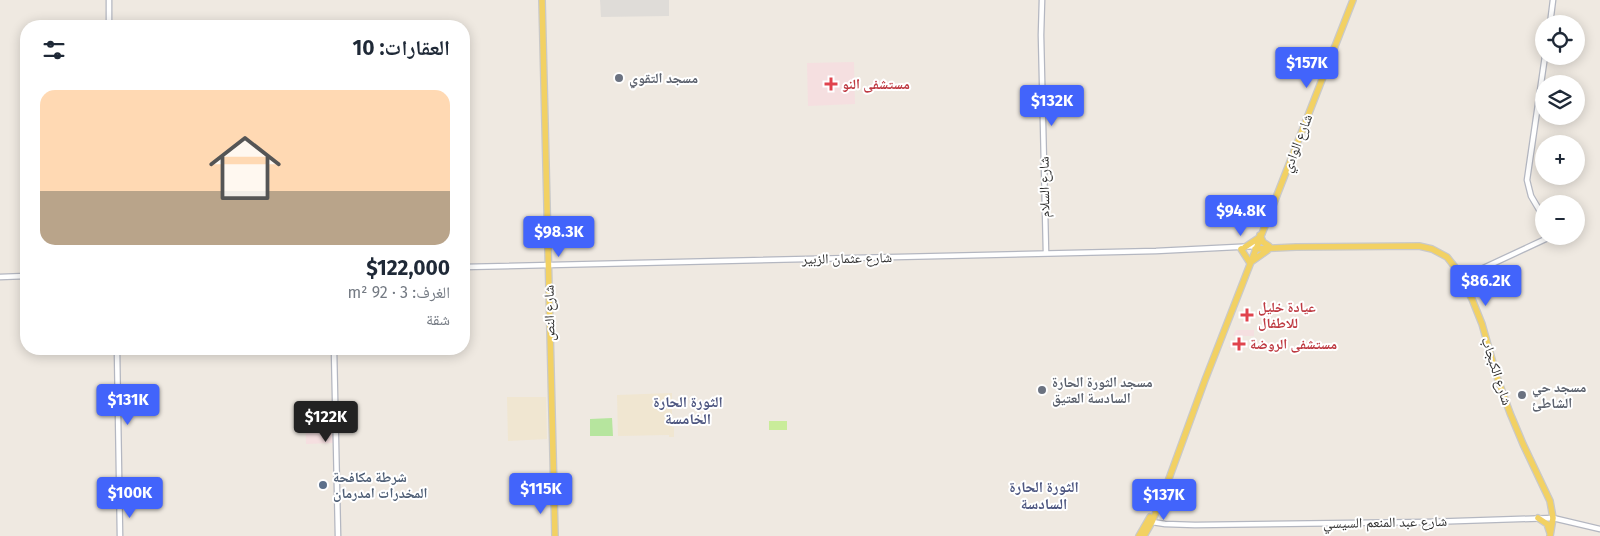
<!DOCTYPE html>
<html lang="ar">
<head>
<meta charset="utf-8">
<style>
  body { margin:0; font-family:"Fira Sans","Noto Naskh Arabic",sans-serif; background:#f6f6f7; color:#1f2937; direction:rtl; height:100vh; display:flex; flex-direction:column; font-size:19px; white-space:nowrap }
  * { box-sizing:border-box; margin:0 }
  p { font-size:16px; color:#747a83 }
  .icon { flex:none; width:28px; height:28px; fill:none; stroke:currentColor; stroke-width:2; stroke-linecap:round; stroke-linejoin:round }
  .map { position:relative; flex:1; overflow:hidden; direction:ltr }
  .drawer { position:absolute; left:20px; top:20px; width:450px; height:335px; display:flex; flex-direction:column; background:#fff; border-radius:20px; box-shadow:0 2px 12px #0003; direction:rtl }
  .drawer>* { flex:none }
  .fabs { position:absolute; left:1535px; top:15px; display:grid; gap:10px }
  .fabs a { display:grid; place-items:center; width:50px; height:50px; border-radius:50%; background:#fff; box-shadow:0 2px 12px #0003; font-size:25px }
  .price { position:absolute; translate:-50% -42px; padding:0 11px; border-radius:5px; background:#4264fb; color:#fff; font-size:16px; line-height:32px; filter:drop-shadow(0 1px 2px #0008) }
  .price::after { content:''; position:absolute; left:50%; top:30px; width:15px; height:11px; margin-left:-8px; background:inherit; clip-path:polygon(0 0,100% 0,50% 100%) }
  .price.selected { background:#222; color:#fff }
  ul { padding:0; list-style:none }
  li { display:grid; align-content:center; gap:10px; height:265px; padding:0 20px }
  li+li { border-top:1px solid #e0e1e3 }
  li span { display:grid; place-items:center; height:155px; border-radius:15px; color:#555 }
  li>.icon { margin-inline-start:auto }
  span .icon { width:90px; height:90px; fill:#fffc; stroke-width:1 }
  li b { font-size:21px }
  h2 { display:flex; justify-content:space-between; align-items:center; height:60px; padding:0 20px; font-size:21px }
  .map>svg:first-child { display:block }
  .education { fill:#f0e6d1 }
  .medical { fill:#f5dfe0 }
  .green { fill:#b6e59e }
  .pitch { fill:#c9ec9a }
  .plaza { fill:#dfdcd8 }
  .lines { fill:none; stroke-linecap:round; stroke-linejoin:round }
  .minor-casing { stroke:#b4b7c1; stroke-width:7 }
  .major-casing { stroke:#c9c9c9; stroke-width:8 }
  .minor { stroke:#fff; stroke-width:4.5 }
  .major { stroke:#f2d163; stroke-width:5.5 }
  .worship-dot { fill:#6b7280; stroke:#fff; stroke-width:2 }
  .health-dot { fill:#e0444e; stroke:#fff; stroke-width:2 }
  .service-dot { fill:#5c6f8a; stroke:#fff; stroke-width:2 }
  .labels { text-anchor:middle; stroke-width:4; stroke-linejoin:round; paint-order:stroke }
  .worship-label { font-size:14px; font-weight:bold; fill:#5b616d; stroke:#fff; text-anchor:start }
  .health-label { font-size:14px; font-weight:bold; fill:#be3a42; stroke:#fff; text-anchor:start }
  .street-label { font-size:14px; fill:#2e2e2e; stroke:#fff }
  .service-label { font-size:14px; font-weight:bold; fill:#4e5e75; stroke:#fff; text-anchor:start }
  .neighbourhood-label { font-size:15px; font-weight:bold; fill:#4d5680; stroke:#fff }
</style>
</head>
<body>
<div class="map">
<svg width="1600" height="536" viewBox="0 0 1600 536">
  <rect width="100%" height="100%" fill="#efe9e1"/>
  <!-- education -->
  <path class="education" d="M672,393V427H674V437H669V435L618,436L617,395Z
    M507,397H546L547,439L508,441Z"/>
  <!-- medical -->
  <path class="medical" d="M854,62L855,104L808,106L807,63Z
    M1236,330H1254V336H1233Z
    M1232,340H1247V348H1229Z
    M329,401L333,443L306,444L305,402Z"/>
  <!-- green -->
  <path class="green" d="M612,418L613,436H590V419Z"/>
  <!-- pitch -->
  <path class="pitch" d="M769,421H787V430H769Z"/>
  <!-- plaza -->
  <path class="plaza" d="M600,0H669V16L601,17Z"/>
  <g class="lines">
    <!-- minor casing -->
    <g class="minor-casing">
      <path id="minor" d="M109,0V26
        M1042,0L1041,35L1046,253
        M1550,24L1553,0
        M1544,218L1531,196L1527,180L1545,56
        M464,267L1156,251L1257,246
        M0,277L26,276
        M1462,278L1552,236
        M117,349L120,536
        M334,349L338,536
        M1152,522L1165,524L1195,525L1427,522L1553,518L1600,529"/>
    </g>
    <!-- major casing -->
    <g class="major-casing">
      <path id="major" d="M542,0L555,536
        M1260,235L1263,242L1269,246
        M1245,247L1260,237
        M1241,249L1250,263
        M1255,249L1296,247L1419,246L1432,249L1447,257L1458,271L1472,299L1482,324L1497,377L1510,413L1523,444L1550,501L1553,518L1550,536
        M1251,262L1268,250
        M1538,518L1547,524L1550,533
        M1139,536L1150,517
        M1144,536L1152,522L1163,495L1205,380L1353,0"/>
    </g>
    <!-- minor -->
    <use href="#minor" class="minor"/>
    <!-- major -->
    <use href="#major" class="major"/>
  </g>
  <!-- markers -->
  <g class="worship-dot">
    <circle cx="619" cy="78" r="5"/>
    <circle cx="1042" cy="390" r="5"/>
    <circle cx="1522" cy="395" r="5"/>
  </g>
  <g class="health-dot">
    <path d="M828.5 76.5h5v5h5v5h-5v5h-5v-5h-5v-5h5z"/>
    <path d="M1244.5 307.5h5v5h5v5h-5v5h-5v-5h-5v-5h5z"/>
    <path d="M1236.5 336.5h5v5h5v5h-5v5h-5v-5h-5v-5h5z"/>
  </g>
  <circle class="service-dot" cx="323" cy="485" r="5"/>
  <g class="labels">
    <!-- worship labels -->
    <g class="worship-label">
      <text x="629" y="83">مسجد التقوي</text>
      <text x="1052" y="387">مسجد الثورة الحارة<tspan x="1052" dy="16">السادسة العتيق</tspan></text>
      <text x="1532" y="392">مسجد حي<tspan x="1532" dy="16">الشاطئ</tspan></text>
    </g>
    <!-- health labels -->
    <g class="health-label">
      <text x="842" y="89">مستشفى النو</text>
      <text x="1258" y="312">عيادة خليل<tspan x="1258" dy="16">للاطفال</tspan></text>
      <text x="1250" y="349">مستشفى الروضة</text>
    </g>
    <!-- street labels -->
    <g class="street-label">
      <text transform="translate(1297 143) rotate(-69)" y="5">شارع الوادي</text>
      <text transform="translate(1044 187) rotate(-91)" y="5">شارع السلام</text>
      <text transform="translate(847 258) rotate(-1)" y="5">شارع عثمان الزبير</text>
      <text transform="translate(549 313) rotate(-91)" y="5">شارع النص</text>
      <text transform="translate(1497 371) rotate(72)" y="5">شارع الكبجاب</text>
      <text transform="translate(1385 522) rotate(-1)" y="5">شارع عبد المنعم السيسي</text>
    </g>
    <!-- service labels -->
    <g class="service-label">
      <text x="333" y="482">شرطة مكافحة<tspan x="333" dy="16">المخدرات امدرمان</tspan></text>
    </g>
    <!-- neighbourhood labels -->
    <g class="neighbourhood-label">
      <text x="688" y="407">الثورة الحارة<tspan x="688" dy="17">الخامسة</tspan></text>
      <text x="1044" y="492">الثورة الحارة<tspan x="1044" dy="17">السادسة</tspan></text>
    </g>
  </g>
</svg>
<div class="fabs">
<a><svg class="icon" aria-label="locate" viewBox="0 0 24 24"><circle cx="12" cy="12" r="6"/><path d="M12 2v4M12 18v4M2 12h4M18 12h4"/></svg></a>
<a><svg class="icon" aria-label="layers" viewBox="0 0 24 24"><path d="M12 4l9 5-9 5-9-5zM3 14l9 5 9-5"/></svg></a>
<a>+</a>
<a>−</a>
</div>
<b class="price" style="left:1307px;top:89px">$157K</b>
<b class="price" style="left:1052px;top:127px">$132K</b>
<b class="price" style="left:1241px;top:237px">$94.8K</b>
<b class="price" style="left:559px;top:258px">$98.3K</b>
<b class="price" style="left:1486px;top:307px">$86.2K</b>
<b class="price" style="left:128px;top:426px">$131K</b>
<b class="price selected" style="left:326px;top:443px">$122K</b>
<b class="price" style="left:541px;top:515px">$115K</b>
<b class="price" style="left:130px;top:519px">$100K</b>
<b class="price" style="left:1164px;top:521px">$137K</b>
<section class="drawer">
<h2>العقارات: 10<svg class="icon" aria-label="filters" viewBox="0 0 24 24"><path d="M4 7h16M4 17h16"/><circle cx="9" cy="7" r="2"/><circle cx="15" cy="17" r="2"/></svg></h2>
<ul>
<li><span style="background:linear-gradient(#ffd9b3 65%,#b9a48a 0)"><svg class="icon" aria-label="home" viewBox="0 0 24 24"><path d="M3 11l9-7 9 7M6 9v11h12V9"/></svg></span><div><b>$122,000</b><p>الغرف: 3 · 92 m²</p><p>شقة</p></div></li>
</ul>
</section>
</div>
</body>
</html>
